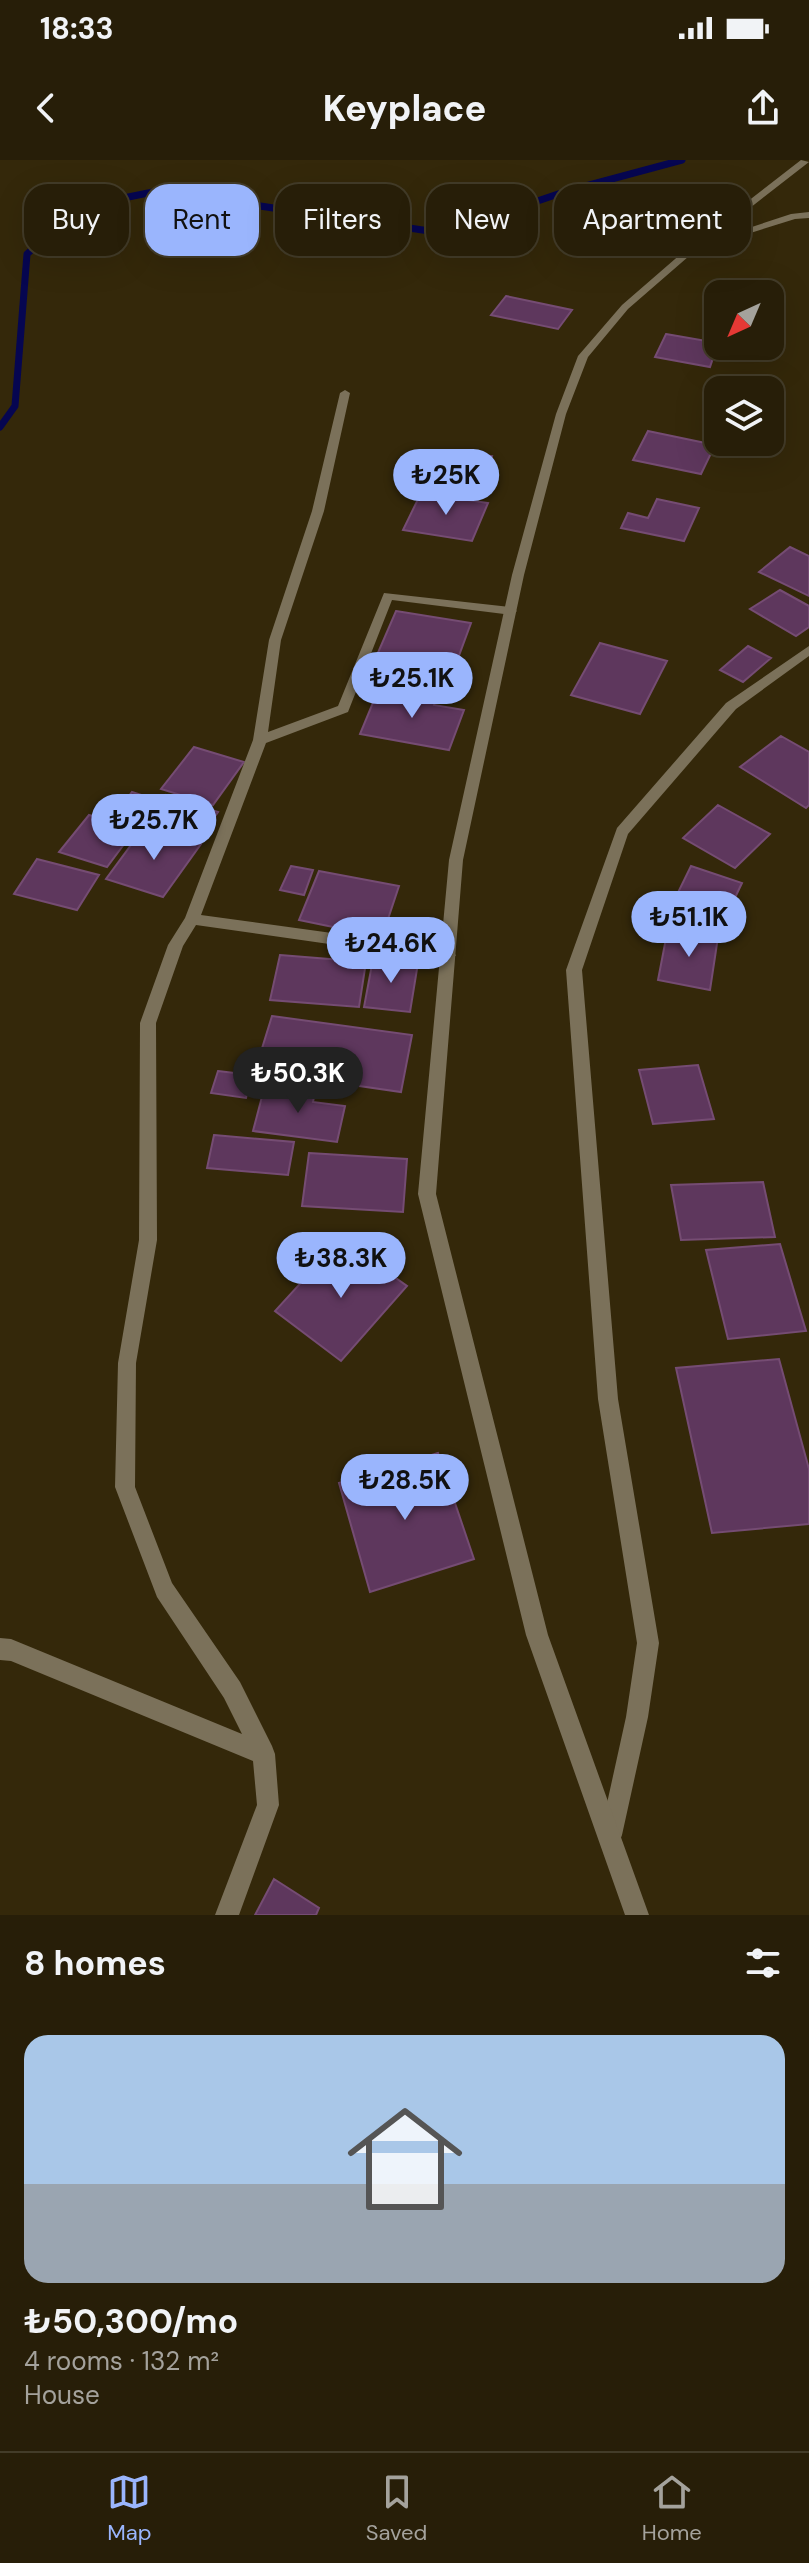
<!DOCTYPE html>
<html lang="en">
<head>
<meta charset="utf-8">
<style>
  body { margin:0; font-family:"DM Sans",sans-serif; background:#2f2712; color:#f1f3f6; height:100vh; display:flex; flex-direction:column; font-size:30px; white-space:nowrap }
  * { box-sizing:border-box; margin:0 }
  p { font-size:26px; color:#a4a29c }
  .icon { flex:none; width:44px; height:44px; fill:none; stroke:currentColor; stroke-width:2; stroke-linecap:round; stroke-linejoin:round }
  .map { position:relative; height:1755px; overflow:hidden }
  .sheet { display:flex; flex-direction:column; background:#271e08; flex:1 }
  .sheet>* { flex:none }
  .hud { position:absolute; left:24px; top:24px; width:762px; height:72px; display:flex; gap:16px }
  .needle { width:52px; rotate:224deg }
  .fabs { position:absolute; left:704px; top:120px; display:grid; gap:16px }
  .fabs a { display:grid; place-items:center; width:80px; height:80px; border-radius:16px; background:#271e08; box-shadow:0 8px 32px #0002,0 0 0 2px #433c29; font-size:40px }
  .price { position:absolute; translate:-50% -68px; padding:0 18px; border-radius:28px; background:#9ab5fd; color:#111; font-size:26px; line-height:52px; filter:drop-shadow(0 2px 4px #0008) }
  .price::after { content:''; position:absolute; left:50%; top:48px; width:24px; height:18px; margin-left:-12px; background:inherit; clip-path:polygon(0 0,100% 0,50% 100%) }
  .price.current { background:#222; color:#fff }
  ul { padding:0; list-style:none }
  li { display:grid; align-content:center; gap:16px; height:424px; padding:0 24px }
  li+li { border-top:2px solid #433c29 }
  li span { display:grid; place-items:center; height:248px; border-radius:24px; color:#555 }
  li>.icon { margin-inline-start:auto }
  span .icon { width:144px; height:144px; fill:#fffc; stroke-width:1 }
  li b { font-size:34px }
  h2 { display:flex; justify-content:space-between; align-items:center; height:96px; padding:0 24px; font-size:34px }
  .tag { padding:0 28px; border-radius:24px; background:#271e08; box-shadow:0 8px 32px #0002,0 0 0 2px #433c29; font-size:28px; line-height:72px }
  .tag.current { background:#9ab5fd; color:#111 }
  .status { display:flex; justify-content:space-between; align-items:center; height:56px; padding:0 40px; background:#271e08; direction:ltr }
  .status svg { height:22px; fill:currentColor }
  header { display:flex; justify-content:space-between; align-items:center; height:104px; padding:0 24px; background:#271e08; font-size:36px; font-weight:800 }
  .tabs { display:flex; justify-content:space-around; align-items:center; height:112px; border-top:2px solid #433c29; background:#271e08; font-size:22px; color:#a4a29c }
  .tabs a { display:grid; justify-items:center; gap:4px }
  .tabs .current { color:#9ab5fd }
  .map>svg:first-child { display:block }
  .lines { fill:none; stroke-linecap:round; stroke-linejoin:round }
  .stream { stroke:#060651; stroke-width:7 }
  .building { fill:#5e375d; stroke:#754c73; stroke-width:2 }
  .minor { fill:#7b715a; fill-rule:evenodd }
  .tertiary { fill:#7b715a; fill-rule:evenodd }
</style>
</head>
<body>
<div class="status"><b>18:33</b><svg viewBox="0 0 49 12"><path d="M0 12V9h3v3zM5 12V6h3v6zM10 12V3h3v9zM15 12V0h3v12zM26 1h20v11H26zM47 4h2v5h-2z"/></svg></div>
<header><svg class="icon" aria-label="back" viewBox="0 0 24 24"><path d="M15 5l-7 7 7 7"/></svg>Keyplace<svg class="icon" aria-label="share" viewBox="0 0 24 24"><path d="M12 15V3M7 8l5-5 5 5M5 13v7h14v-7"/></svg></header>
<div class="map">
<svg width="809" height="1755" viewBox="0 0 809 1755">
  <rect width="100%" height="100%" fill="#34280a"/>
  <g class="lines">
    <!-- stream -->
    <path class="stream" d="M0,267L15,246L27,94L79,47L158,31L443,73L567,31L682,0"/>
  </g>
  <!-- building -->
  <path class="building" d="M506,136L572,150L558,169L491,155Z
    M666,174L718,183L710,207L655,197Z
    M648,271L715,285L701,314L633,300Z
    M438,290L492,296L483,322L476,321L473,330L425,324Z
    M421,333L488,343L472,381L403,370Z
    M657,339L699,348L684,381L621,368L628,353L648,358Z
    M790,387L809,396V436L759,412Z
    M780,430L809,446V467L796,476L750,449Z
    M396,451L471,463L454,509L377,495Z
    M600,483L667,501L640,554L571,535Z
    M748,486L771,498L743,522L720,510Z
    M379,528L436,538L434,545L464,550L449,590L360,574Z
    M781,576L809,592V645L806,648L740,607Z
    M194,587L244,602L213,645L161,629Z
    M132,632L157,640L107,707L59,692L89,655L110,661Z
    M166,635L218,652L199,679L145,663Z
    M718,645L770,674L735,708L683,678Z
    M145,666L201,684L163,737L106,719Z
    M37,699L99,715L77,750L14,734Z
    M291,706L313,710L304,735L280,730Z
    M691,706L742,723L721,767L670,749Z
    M319,711L399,726L382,777L299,760Z
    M668,768L718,777L710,830L658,820Z
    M280,795L366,802L359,847L270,840Z
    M373,799L418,803L410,852L364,847Z
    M272,856L412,875L401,932L255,911Z
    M698,905L714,959L653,964L639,910Z
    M218,911L252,915L246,938L211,933Z
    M265,925L315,932L313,942L345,946L337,982L253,971Z
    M214,975L294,982L288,1015L207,1008Z
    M309,993L407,999L403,1052L302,1046Z
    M763,1022L775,1077L681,1080L671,1025Z
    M341,1079L407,1126L341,1201L275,1151Z
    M780,1084L806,1171L728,1179L706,1090Z
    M779,1199L809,1309V1364L712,1373L676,1208Z
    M438,1293L474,1399L370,1432L339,1323Z
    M274,1719L319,1748L316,1755H255Z"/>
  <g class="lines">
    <!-- minor -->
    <path class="minor" d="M809,52V58L795,59L696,90L688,88L791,54Z
      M345,230L350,233L324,351L281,480L268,572L338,546L384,433L511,447L517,451L511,455L392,440L348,552L266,583L201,755L448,789L456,795L453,799L448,801L196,765L183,786L156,863L157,1080L136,1203L135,1327L172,1423L240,1522L272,1586L275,1594L279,1645L239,1755H215L257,1645L253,1601L11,1501L0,1500V1478L11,1479L242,1574L224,1538L157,1437L115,1327L118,1203L139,1080L140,863L168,785L185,758L253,580L269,480L312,351L340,233Z
      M809,486V496L736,549L628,674L582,810L618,1239L659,1483L648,1557L622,1675L619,1683L611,1686L603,1683L600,1675L626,1557L637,1483L598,1239L566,810L617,668L726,543Z"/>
    <!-- tertiary -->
    <path class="tertiary" d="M801,0L809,2L696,90L628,149L588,197L566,254L524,415L463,700L436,1034L548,1475L649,1755H625L526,1475L418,1034L449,700L512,415L556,254L578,196L622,145L690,86Z"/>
  </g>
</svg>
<div class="fabs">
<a><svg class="needle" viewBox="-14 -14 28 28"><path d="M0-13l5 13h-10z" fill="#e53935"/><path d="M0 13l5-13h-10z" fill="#a4a29c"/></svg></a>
<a><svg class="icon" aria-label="layers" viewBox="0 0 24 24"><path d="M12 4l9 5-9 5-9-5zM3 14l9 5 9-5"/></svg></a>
</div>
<b class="price" style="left:446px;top:357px">₺25K</b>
<b class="price" style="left:412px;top:560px">₺25.1K</b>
<b class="price" style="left:154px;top:702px">₺25.7K</b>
<b class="price" style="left:689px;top:799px">₺51.1K</b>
<b class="price" style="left:391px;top:825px">₺24.6K</b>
<b class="price current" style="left:298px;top:955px">₺50.3K</b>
<b class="price" style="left:341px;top:1140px">₺38.3K</b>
<b class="price" style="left:405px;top:1362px">₺28.5K</b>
<div class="hud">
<a class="tag">Buy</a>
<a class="tag current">Rent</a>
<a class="tag">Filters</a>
<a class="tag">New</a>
<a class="tag">Apartment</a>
</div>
</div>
<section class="sheet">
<h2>8 homes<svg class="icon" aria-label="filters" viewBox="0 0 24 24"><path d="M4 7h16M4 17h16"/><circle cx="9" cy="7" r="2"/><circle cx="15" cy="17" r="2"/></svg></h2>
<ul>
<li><span style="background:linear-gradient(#a9c7e8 60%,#9aa5b1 0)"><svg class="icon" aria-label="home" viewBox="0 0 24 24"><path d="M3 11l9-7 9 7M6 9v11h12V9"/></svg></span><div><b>₺50,300/mo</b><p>4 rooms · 132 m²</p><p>House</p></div></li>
</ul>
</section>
<nav class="tabs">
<a class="current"><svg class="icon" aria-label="map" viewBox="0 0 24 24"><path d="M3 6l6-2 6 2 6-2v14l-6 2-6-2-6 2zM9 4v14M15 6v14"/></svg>Map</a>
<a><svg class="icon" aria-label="saved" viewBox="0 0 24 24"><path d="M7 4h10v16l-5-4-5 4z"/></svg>Saved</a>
<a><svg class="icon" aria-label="home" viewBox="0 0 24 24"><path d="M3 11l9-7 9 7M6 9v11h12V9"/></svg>Home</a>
</nav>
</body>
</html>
